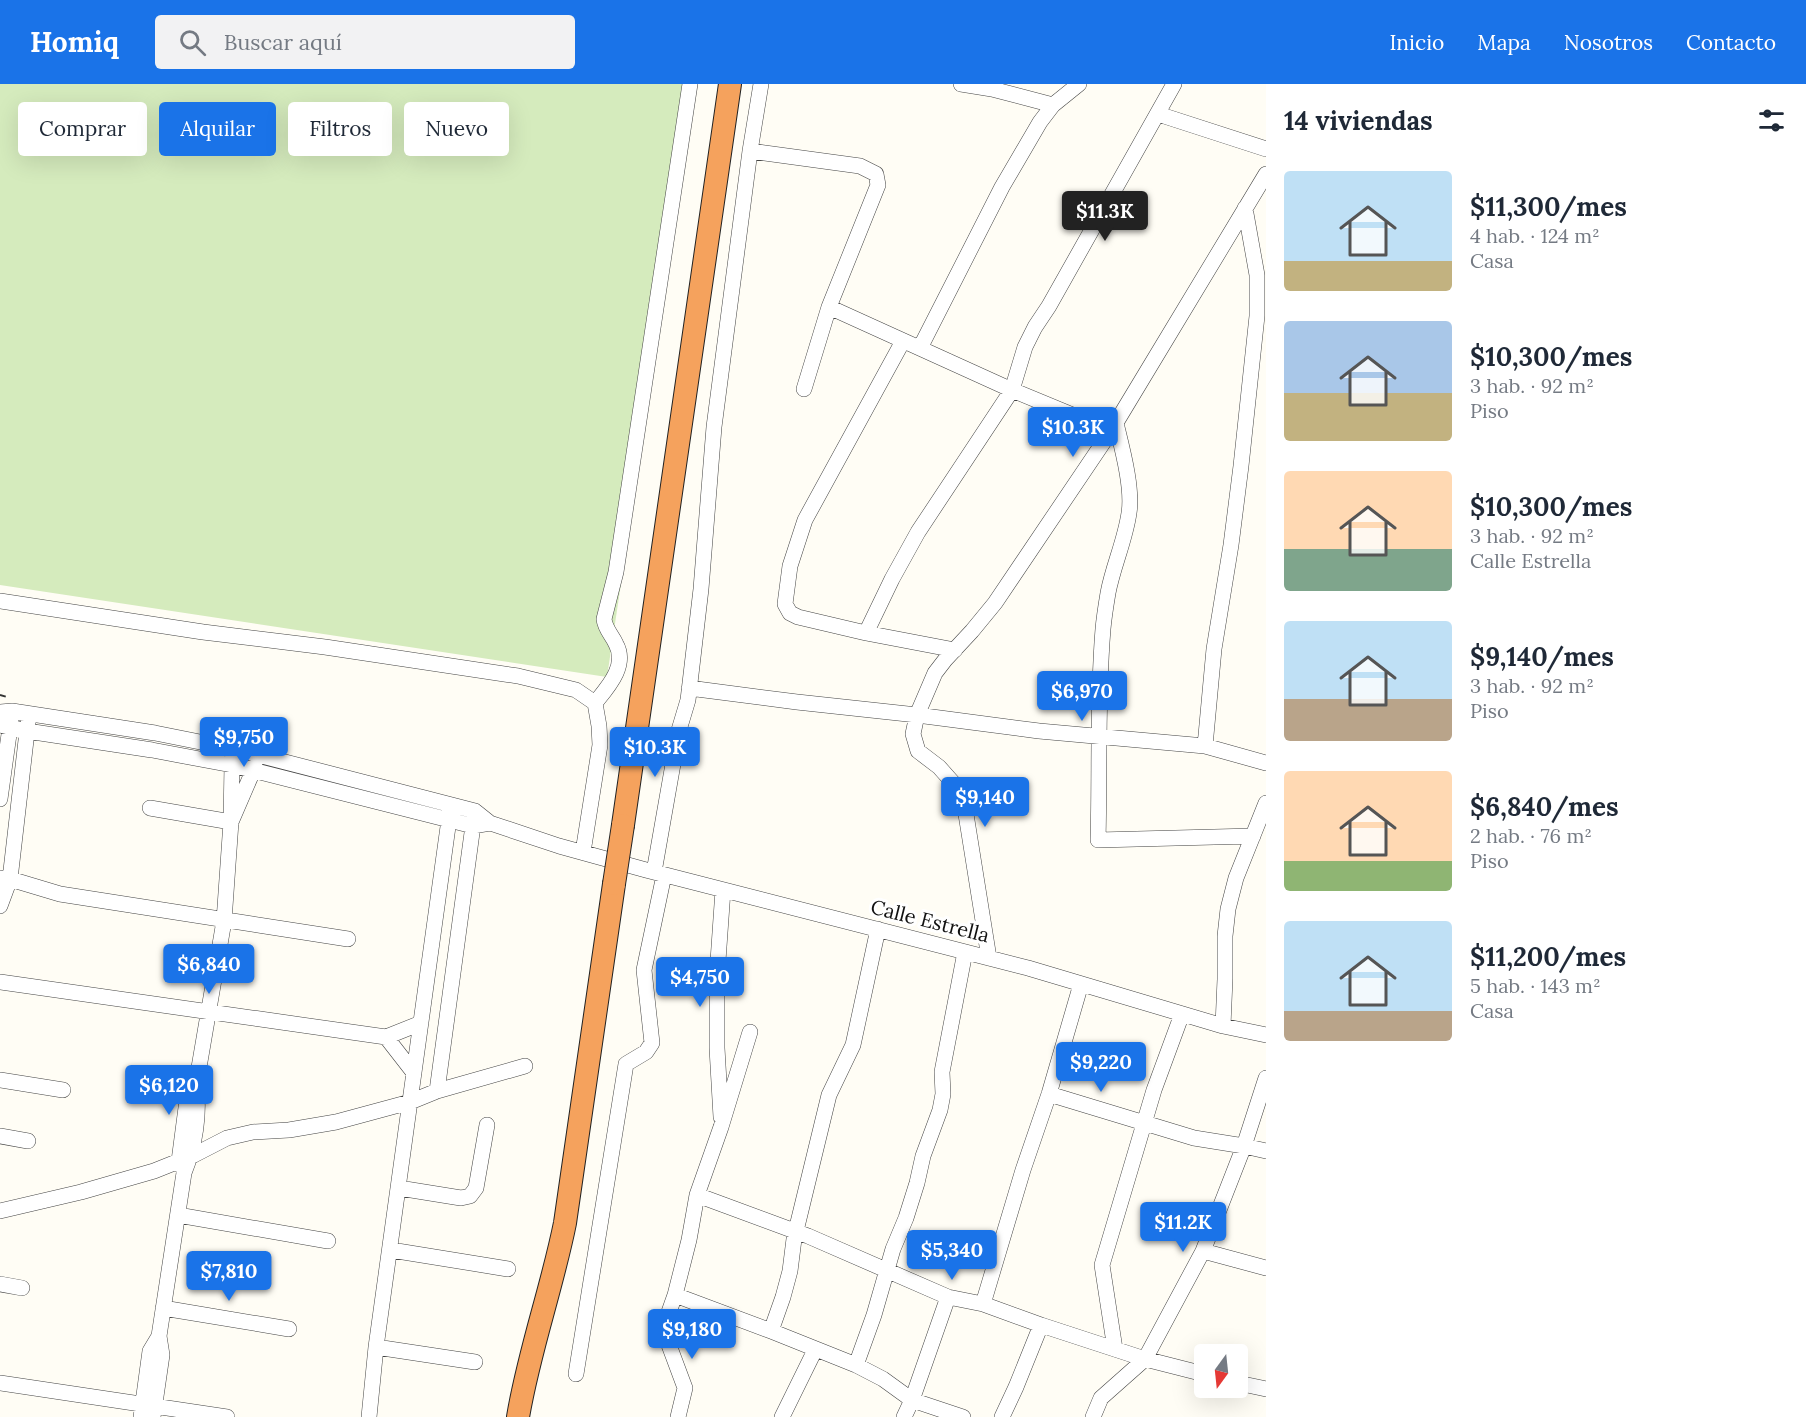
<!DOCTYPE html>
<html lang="es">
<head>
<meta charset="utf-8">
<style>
  body { margin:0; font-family:Lora,serif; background:#f2f2f3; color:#1f2937; height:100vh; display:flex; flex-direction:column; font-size:22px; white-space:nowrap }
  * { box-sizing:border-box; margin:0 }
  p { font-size:20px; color:#747a83 }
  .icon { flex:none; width:33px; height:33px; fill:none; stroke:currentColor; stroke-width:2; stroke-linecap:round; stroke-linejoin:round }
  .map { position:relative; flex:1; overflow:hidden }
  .sheet { display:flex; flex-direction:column; background:#fff; width:540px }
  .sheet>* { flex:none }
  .guide { position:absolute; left:18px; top:18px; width:570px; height:54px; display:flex; gap:12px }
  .needle { width:39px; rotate:195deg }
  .buttons { position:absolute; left:1194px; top:1260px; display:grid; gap:12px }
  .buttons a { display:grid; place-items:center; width:54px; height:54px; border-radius:6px; background:#fff; box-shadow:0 6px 24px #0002; font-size:30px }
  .price { position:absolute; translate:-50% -51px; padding:0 14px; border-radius:6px; background:#1a73e8; color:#fff; font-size:20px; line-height:39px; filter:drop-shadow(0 2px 3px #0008) }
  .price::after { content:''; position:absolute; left:50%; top:36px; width:18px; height:14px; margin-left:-9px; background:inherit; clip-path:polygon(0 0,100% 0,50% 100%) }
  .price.selected { background:#222; color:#fff }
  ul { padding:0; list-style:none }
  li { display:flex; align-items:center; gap:18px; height:150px; padding:0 18px }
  li span { display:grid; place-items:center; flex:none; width:168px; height:120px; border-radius:6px; color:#555 }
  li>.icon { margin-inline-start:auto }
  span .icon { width:72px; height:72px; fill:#fffc; stroke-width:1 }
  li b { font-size:26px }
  h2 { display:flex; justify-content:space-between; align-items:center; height:72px; padding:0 18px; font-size:26px }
  .pill { padding:0 21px; border-radius:6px; background:#fff; box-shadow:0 6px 24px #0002; font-size:21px; line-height:54px }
  .pill.selected { background:#1a73e8; color:#fff }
  header { display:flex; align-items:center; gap:36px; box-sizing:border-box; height:84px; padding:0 30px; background:#1a73e8; color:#fff }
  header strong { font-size:28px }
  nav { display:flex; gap:33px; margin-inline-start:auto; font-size:21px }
  .search { width:420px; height:54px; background:#f2f2f3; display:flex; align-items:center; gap:15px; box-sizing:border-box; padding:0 21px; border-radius:6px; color:#747a83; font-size:22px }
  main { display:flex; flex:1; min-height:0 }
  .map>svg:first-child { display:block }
  .green { fill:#d5ebbd }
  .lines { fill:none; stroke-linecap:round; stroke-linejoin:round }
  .minor-casing { stroke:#444; stroke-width:16 }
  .highway-casing { stroke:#222; stroke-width:24 }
  .path { stroke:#333; stroke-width:2; stroke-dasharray:6 3; stroke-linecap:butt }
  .minor { stroke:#fff; stroke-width:15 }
  .highway { stroke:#f5a25d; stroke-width:22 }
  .highway-bridge-casing { stroke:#222; stroke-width:24; stroke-linecap:butt }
  .highway-bridge { stroke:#f5a25d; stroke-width:22 }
  .labels { text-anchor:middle; stroke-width:6; stroke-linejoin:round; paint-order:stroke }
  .street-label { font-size:20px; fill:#111; stroke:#fff }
</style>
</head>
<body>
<header>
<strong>Homiq</strong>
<div class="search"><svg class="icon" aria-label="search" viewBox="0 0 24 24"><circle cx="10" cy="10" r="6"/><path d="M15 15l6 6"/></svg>Buscar aquí</div>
<nav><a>Inicio</a><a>Mapa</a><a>Nosotros</a><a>Contacto</a></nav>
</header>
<main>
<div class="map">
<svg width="1266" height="1333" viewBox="0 0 1266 1333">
  <rect width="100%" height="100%" fill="#fffdf5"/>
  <!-- green -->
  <path class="green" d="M0,0H696L607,593L0,501Z"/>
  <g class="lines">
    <!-- minor casing -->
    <g class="minor-casing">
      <path id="minor" d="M961,0L992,5L1053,21
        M1158,30L1266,65
        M750,67L860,82L876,90L878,101L829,223L804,305
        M829,223L1012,306L1111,347
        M903,257L805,436L790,482L785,520L790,529L798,533L866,549L955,566
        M920,264L1002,103L1040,38L1053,21L1079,0
        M1116,339C1122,364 1133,404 1129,429C1125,457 1113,482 1108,509C1106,521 1104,533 1103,545C1097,616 1100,686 1098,756L1253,752
        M0,517L203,548L325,563L518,592L576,606L595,619L599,642L600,661L583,768
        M866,549L892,495L918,448L1012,306L1025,263L1035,243L1049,222L1174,0
        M689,604L797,618L917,631L1039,647L1205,662L1266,679
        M595,619C607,604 628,582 616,560C612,551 605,545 604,535L616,488L690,0
        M0,628L12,627L155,649L235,665L475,727L490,739
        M0,641L27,647L152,666L232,681L473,742L490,739L559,762L646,786L1028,884L1223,942L1266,951
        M1205,662L1214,565L1231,461L1241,382L1257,232V191L1245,124
        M0,715L11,636
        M150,724L231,738L232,681L233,673
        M654,788L679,646L688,616L701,505L714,343L750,67L761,0
        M0,794L10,795L60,810L348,855
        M0,822L10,795L28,639
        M989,874L965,724L961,713L955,701L939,683L918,667L913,650L917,631L935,589L945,576L972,547L995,519L1111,347L1266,90
        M0,898L386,953L421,939
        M1223,942L1225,895V852L1228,825L1236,794L1266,719
        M750,948L721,1043L697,1111L689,1156L675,1211L771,1247L856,1281L883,1295L912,1316L963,1333
        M386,953L414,989
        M0,996L63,1006
        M437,1007L474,734
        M1049,1010L1194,1054L1244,1062L1266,1067
        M721,1033L717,964V891L723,806
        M0,1052L28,1057
        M182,1083L179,1077L187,1016L196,1001
        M399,1104L461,1114L470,1112L476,1104L487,1041
        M697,1111L808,1152L948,1213L983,1220L1041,1241L1145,1275L1204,1290
        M0,1127L81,1108L154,1087L194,1071L227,1054L253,1048L289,1046L336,1038L410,1018L437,1007L525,982
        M178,1131L328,1157
        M391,1166L508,1185
        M1203,1167L1266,1184
        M0,1200L22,1204
        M675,1211L663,1245L685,1304L678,1333
        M983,1220L1023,1086L1049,1010L1081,900
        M163,1224L289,1245
        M771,1247L783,1213L790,1187L794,1155L829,1011L853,961L878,845
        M376,1263L475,1278
        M1115,1265L1102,1181L1154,1006L1182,930
        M856,1281L874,1231L893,1165L906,1134L917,1099L923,1072L940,1026L943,1010L942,988L965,868
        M576,1290L626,980L646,968L652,959L644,886L664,791
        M0,1299L227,1333
        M1238,1299L1266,1305
        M141,1333L150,1267L159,1252
        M153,1333L162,1271L159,1252L184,1089C195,1062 200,1030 196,1001L224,837L231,738L253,687L257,670
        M369,1333L376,1263L451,721
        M782,1333L815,1266
        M904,1333L912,1316L948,1213
        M1002,1333L1016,1303L1041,1241
        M1093,1333L1101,1314L1145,1275L1203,1167L1244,1062L1266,994"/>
    </g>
    <!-- highway casing -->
    <g class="highway-casing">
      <path id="highway" d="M623,741L730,0
        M518,1333C529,1267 552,1204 565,1139L614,800"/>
    </g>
    <!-- path -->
    <path class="path" d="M0,611L7,613"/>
    <!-- minor -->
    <use href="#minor" class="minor"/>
    <!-- highway -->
    <use href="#highway" class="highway"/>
    <!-- highway-bridge casing -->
    <g class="highway-bridge-casing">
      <path id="highway-bridge" d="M614,800L623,741"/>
    </g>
    <!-- highway-bridge -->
    <use href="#highway-bridge" class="highway-bridge"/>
  </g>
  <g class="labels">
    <!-- street labels -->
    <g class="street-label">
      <text transform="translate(930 837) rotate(14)" y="7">Calle Estrella</text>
    </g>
  </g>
</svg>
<div class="buttons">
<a><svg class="needle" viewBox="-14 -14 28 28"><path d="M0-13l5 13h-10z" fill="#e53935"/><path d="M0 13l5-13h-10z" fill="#747a83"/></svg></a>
</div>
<b class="price selected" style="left:1105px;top:158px">$11.3K</b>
<b class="price" style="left:1073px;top:374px">$10.3K</b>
<b class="price" style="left:1082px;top:638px">$6,970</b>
<b class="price" style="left:244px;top:684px">$9,750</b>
<b class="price" style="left:655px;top:694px">$10.3K</b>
<b class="price" style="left:985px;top:744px">$9,140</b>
<b class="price" style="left:209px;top:911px">$6,840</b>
<b class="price" style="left:700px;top:924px">$4,750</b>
<b class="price" style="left:1101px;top:1009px">$9,220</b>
<b class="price" style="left:169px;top:1032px">$6,120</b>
<b class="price" style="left:1183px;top:1169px">$11.2K</b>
<b class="price" style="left:952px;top:1197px">$5,340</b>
<b class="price" style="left:229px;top:1218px">$7,810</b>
<b class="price" style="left:692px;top:1276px">$9,180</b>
<div class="guide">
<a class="pill">Comprar</a>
<a class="pill selected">Alquilar</a>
<a class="pill">Filtros</a>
<a class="pill">Nuevo</a>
</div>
</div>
<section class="sheet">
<h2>14 viviendas<svg class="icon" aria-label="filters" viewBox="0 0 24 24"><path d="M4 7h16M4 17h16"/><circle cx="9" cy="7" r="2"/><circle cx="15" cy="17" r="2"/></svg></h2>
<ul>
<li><span style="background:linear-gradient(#bfe0f5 75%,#c2b280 0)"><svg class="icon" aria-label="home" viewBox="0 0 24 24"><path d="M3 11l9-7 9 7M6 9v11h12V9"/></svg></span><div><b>$11,300/mes</b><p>4 hab. · 124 m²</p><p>Casa</p></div></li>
<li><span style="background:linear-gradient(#a9c7e8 60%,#c2b280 0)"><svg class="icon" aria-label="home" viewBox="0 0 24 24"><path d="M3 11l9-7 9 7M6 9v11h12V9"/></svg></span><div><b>$10,300/mes</b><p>3 hab. · 92 m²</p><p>Piso</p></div></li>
<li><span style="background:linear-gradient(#ffd9b3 65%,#7fa58c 0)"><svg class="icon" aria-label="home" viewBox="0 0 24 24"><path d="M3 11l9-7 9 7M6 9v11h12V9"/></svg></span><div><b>$10,300/mes</b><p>3 hab. · 92 m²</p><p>Calle Estrella</p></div></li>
<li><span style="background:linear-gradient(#bfe0f5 65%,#b9a48a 0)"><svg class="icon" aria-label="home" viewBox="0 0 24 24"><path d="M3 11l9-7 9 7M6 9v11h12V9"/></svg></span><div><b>$9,140/mes</b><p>3 hab. · 92 m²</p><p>Piso</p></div></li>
<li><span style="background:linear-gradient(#ffd9b3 75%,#8fb573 0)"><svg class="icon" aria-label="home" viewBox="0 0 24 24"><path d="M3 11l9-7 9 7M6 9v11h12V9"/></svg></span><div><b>$6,840/mes</b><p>2 hab. · 76 m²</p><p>Piso</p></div></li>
<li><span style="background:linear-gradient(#bfe0f5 75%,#b9a48a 0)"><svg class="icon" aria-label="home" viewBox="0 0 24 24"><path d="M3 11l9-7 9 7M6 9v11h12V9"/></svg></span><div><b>$11,200/mes</b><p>5 hab. · 143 m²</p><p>Casa</p></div></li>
</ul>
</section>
</main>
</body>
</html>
